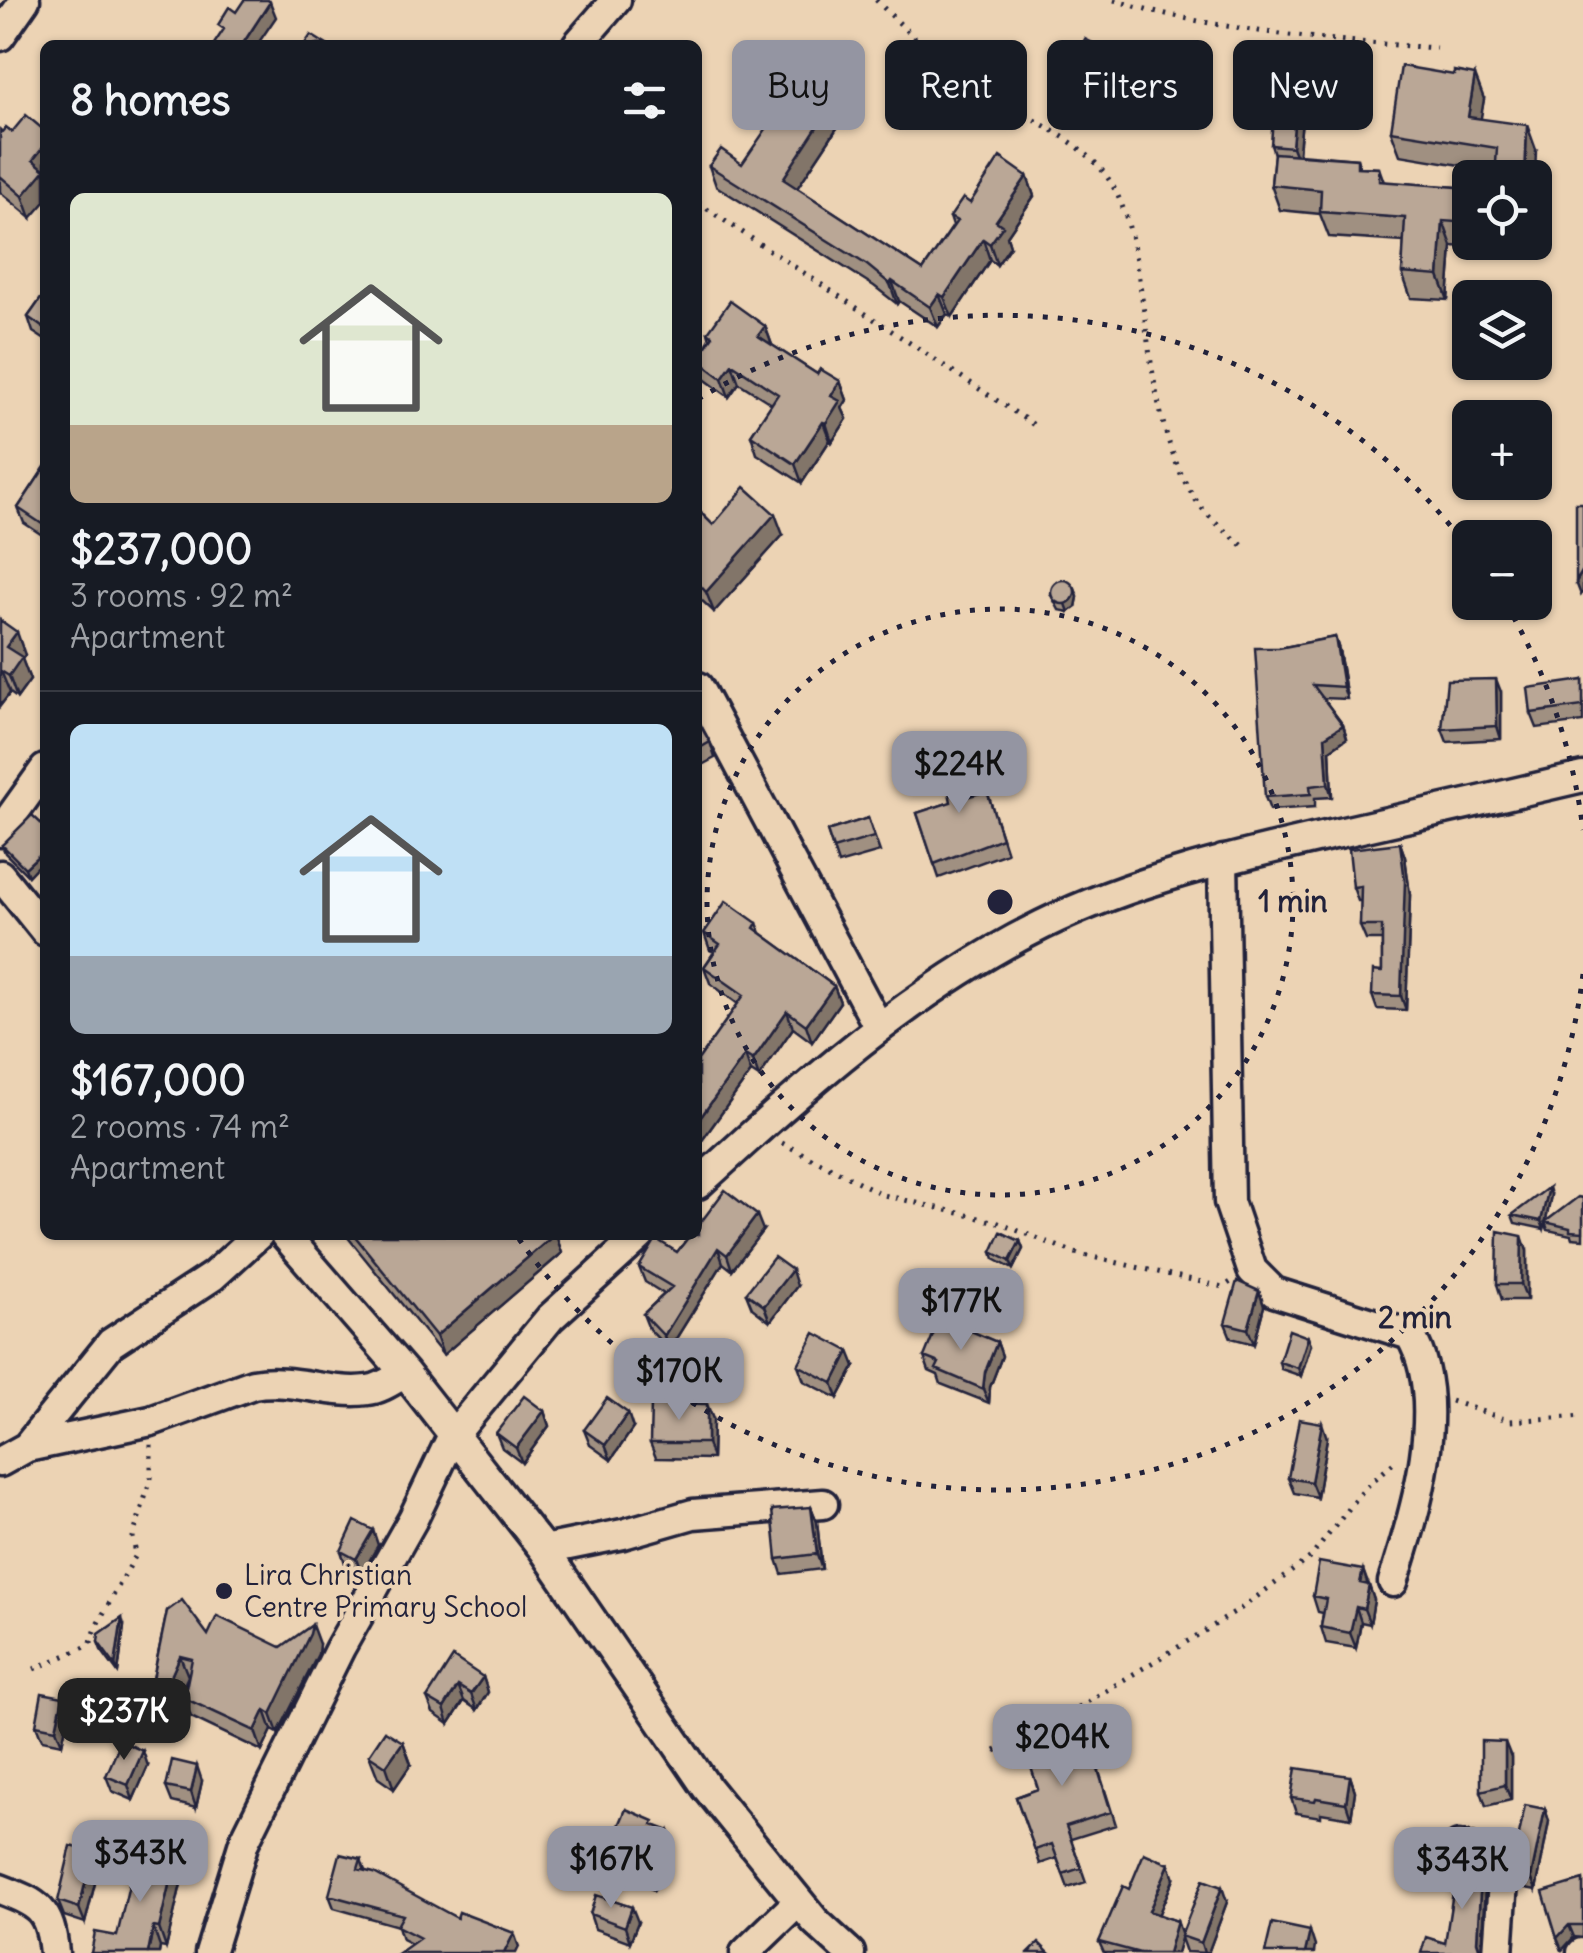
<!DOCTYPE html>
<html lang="en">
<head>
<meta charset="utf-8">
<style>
  body { margin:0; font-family:Delius,sans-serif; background:#242831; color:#f1f3f6; height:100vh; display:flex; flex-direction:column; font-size:38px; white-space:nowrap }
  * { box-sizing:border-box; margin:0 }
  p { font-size:32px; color:#9ea1a6 }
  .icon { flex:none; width:55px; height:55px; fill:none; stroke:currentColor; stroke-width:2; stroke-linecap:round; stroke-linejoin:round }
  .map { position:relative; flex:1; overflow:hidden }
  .sheet { position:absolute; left:40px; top:40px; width:662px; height:1200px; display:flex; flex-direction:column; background:#171b24; border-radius:15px; box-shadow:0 2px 8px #0004 }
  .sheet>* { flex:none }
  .banner { position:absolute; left:732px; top:40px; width:700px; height:90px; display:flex; gap:20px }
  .buttons { position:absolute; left:1452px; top:160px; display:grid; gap:20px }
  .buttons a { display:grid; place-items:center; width:100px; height:100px; border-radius:15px; background:#171b24; box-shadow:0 2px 8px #0004; font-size:50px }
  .price { position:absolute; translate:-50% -85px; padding:0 22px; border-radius:20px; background:#9495a2; color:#111; font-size:32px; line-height:65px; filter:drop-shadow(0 2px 5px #0008) }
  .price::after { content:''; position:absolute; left:50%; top:60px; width:30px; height:22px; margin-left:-15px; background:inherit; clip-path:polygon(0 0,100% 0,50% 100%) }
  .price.selected { background:#222; color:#fff }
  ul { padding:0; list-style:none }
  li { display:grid; align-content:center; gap:20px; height:530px; padding:0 30px }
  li+li { border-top:2px solid #363941 }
  li span { display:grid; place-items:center; height:310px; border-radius:15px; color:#555 }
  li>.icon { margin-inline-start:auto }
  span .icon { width:180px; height:180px; fill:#fffc; stroke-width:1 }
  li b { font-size:42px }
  h2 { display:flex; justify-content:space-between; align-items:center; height:120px; padding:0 30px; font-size:42px }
  .tag { padding:0 35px; border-radius:15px; background:#171b24; box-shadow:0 2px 8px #0004; font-size:35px; line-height:90px }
  .tag.selected { background:#9495a2; color:#111 }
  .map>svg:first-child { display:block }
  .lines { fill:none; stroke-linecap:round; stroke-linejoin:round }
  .minor-casing { stroke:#22223b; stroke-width:35 }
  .path { stroke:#22223b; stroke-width:5; stroke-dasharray:2.5 8; stroke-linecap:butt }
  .minor { stroke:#ecd3b4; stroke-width:28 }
  .wall { fill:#a09081; stroke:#22223b; stroke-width:2.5 }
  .shaded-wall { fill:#827569; stroke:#22223b; stroke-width:2.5 }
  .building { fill:#baa796; stroke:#22223b; stroke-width:2.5 }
  .ring { fill:none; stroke:#22223b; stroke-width:5; stroke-dasharray:5 10 }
  .poi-dot { fill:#22223b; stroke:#ecd3b4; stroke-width:4 }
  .labels { text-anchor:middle; stroke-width:8; stroke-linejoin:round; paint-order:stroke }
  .poi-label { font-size:28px; fill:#22223b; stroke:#ecd3b4; text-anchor:start }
  .centre { fill:#22223b; stroke:#ecd3b4; stroke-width:5 }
  .ring-label { font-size:30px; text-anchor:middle; font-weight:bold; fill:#22223b; stroke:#ecd3b4; stroke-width:8; stroke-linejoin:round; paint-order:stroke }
</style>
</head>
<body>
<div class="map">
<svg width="1583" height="1953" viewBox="0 0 1583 1953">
  <rect width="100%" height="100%" fill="#ecd3b4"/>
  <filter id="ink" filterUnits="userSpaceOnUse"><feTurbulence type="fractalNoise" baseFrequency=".01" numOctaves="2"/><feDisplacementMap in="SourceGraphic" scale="20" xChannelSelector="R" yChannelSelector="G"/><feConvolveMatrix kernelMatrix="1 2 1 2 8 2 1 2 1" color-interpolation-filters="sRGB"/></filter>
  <g filter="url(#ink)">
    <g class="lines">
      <!-- minor casing -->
      <g class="minor-casing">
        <path id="minor" d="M0,36L25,0
          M577,45L616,0
          M698,687L878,1026
          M0,832L45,769
          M1223,860L1229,1202L1252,1270L1274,1292L1410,1335C1450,1401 1415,1514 1393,1582
          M0,875L45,931
          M698,1184C804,1087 912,989 1042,925C1135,879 1238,856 1339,833C1420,815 1502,796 1583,777
          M285,1235L405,1373L544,1550L707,1788L815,1921L850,1953
          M27,1447L111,1343L213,1276L258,1235
          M0,1462L27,1447L151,1421L253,1384C293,1377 330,1395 368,1390C381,1389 394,1379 405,1373
          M544,1550L623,1534L693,1514L823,1504
          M1459,1846L1502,1858L1504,1867L1498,1953
          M0,1889C39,1904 50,1909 54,1953
          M210,1953L244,1842L340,1648L413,1519L452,1437L550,1318L641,1235
          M745,1953L798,1902
          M1582,1953H1583"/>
      </g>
      <!-- path -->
      <path class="path" d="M876,0C906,31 939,60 974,85C1020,118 1086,136 1114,188C1131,220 1135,255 1141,291C1151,359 1159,463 1208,515C1218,526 1231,535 1242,545
        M1114,0C1219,32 1326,40 1436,48
        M698,203L1034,425
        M782,1143L884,1195L996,1222L1075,1253L1223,1287L1234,1280
        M1451,1401L1510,1421L1583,1416
        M34,1669L90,1645L98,1623L136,1555L133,1537L151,1478V1444
        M995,1751L1064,1716L1236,1612L1311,1557L1365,1488L1398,1459"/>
      <!-- minor -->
      <use href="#minor" class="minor"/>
    </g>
    <!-- wall -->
    <path class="wall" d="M1103,48L1109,64L1086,107L1068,97L1063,82Z
      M842,78L849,99L838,115L841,122L797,188L923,270L953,226L950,217L970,203L1027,176L1034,196L1007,236L1010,246L997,265L990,260L952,317L947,314L938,327L899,301L897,304L874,286L716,186L709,166L742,164Z
      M1484,99L1480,119L1536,150L1496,171L1400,155L1391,131Z
      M1296,103L1302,118L1299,154L1357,159L1360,167L1379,168L1384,182L1470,188V242H1532V251L1452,246L1448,300L1411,298L1402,273L1404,242L1329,237L1320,214L1280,210L1271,185L1274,154L1271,145Z
      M0,130L2,132H12L31,218L0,192Z
      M45,293V340L33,332L28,317Z
      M765,326L772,345L817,374L840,381L847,400L842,408L847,419L832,442L830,440L802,483L757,454L751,435L772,404L739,383L729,397L703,378L698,362V358L710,339L708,332Z
      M45,467V537L24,523L18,508Z
      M698,510L713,525L783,535L714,612L698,597Z
      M1075,589L1078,597L1076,607L1069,612L1059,610L1051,595Z
      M0,620L25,655L22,659L30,680L17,698L10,693L0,706Z
      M1335,637L1339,650L1347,699L1323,698L1343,725L1347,738L1330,750L1332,797L1315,798V807L1270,810L1265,797L1279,648Z
      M1583,680V722L1537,728L1531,713Z
      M1501,692V739L1447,742L1442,729Z
      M698,727L710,742L715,758L698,767Z
      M965,761L972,795L987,791L1007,853L939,878L917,813L951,802Z
      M868,818L880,852L838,864L827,831Z
      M45,827V865L41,862L28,876L5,853L2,845Z
      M1400,843L1405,857L1410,895L1406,1010L1377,1009L1372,995L1382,972V940H1366L1360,926L1361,901H1358L1353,887Z
      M757,923L761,933L834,986L840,1002L812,1042L793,1028L759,1077L751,1072L698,1146V1060L738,1004L710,983L704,967L714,952L710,950L704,933Z
      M1551,1195L1544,1229L1515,1223L1512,1215Z
      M1583,1198V1239L1572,1238L1571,1235L1548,1230L1545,1222Z
      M763,1230L732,1270L723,1263L669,1350L649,1329L643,1314L664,1294L645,1282L639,1267L677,1252Z
      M346,1235H556L562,1253L443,1355Z
      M1020,1241L1023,1249L1013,1269L994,1259L992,1252Z
      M1527,1251V1300H1502L1497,1284Z
      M797,1286L770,1322L752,1308L746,1293Z
      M1259,1291L1264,1306L1254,1344L1231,1338L1225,1323Z
      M1308,1337L1311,1344L1301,1376L1281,1369L1279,1362Z
      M997,1342L1002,1356L990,1387L989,1403L941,1384L938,1375L929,1371L924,1357Z
      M798,1365L855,1366L838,1398L804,1381Z
      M544,1411L549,1426L522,1463L502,1448L496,1433Z
      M713,1419L712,1459L656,1458L650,1443Z
      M633,1428L611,1460L590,1445L584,1430Z
      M1327,1438L1317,1497L1294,1493L1288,1478Z
      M811,1507L817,1522L822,1569L782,1574L777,1559Z
      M378,1545L362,1574L346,1566L341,1551Z
      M1363,1570L1374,1600L1370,1624L1361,1622L1356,1648L1326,1643L1321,1627L1323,1613L1318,1612L1313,1596Z
      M167,1611L208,1635L281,1647L319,1644L318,1654L278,1733L272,1730L262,1751L191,1717L184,1698L188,1676L162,1735L153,1733L146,1713Z
      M124,1626L118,1673L101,1650L98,1642Z
      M483,1677L488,1692L477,1710L464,1701L449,1724L433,1713L427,1698Z
      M63,1697L69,1712L62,1744L42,1740L36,1725Z
      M1081,1714L1116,1825L1071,1839L1086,1882L1068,1888L1057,1858L1040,1864L1016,1797L1038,1789L1061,1731Z
      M403,1742L411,1764L394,1789L378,1778L369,1755Z
      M1511,1757V1800L1486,1806L1481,1791Z
      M148,1766L133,1800L112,1791L106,1776Z
      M1350,1776L1355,1791L1351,1818L1321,1813V1817L1296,1813L1291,1798Z
      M202,1781L196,1808L172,1802L166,1787Z
      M1545,1809L1549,1821L1536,1890L1520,1887L1516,1874Z
      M656,1826L673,1845L654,1890L609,1872L605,1859Z
      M361,1859L365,1871L457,1918L519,1947L412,1944L402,1939L398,1926L334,1908L329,1895Z
      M99,1867L85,1923L64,1916L58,1901Z
      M183,1875L166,1948L160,1947L159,1953H91L117,1936Z
      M1174,1878L1158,1915L1177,1921L1181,1935L1227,1902L1208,1953L1186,1952L1181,1938L1177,1953H1104L1099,1942L1129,1889Z
      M1583,1880V1938L1574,1937L1562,1950L1557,1938Z
      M590,1914L638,1922L630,1942L595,1929Z"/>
    <!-- shaded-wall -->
    <path class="shaded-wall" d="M270,2L276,17L257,45H242Z
      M1103,48L1109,64L1086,107L1081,91Z
      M1475,75L1484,99L1477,142L1468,117Z
      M842,78L849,99L838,115L841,122L790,199L783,179L829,98Z
      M1296,103L1302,118L1298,162L1292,147Z
      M1527,125L1536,150L1535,178H1525Z
      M45,145V202L31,218L23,196L33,160Z
      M1027,176L1034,196L1007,236L1010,246L997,265L990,244L996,221Z
      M1443,221L1452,246L1448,300L1439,276Z
      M983,239L990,260L952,317L944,297Z
      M892,281L899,301L897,304L890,284Z
      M939,294L947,314L938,327L930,307Z
      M765,326L772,345L758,336Z
      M732,364L739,383L729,397L722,378Z
      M840,381L847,400L842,408L847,419L832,442L826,423L831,396Z
      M823,422L830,440L802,483L795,464Z
      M775,514L783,535L714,612L706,592Z
      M1583,570V592L1581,595L1576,582Z
      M1075,589L1078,597L1076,607L1069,612L1066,604Z
      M17,632L25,655L22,659L30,680L17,698L9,676L6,647Z
      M1335,637L1339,650L1347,699L1343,687Z
      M1,671L10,693L0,706V673Z
      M1496,679L1501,692V739L1497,726Z
      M1343,725L1347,738L1330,750L1332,797L1328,784L1325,737Z
      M960,747L965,761L975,810L970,796Z
      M1400,843L1405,857L1410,895L1406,1010L1401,996Z
      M39,855L41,862L28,876L25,868Z
      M834,986L840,1002L812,1042L806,1025Z
      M787,1011L793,1028L759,1077L753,1060Z
      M745,1055L751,1072L698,1146V1121Z
      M1549,1187L1551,1195L1544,1229L1541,1221Z
      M757,1215L763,1230L732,1270L727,1255Z
      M554,1235H556L562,1253L443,1355L436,1336Z
      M1522,1236L1527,1251V1300L1521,1284Z
      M1020,1241L1023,1249L1013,1269L1010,1261Z
      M718,1248L723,1263L669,1350L664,1336Z
      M792,1270L797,1286L770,1322L764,1306Z
      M1259,1291L1264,1306L1254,1344L1248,1329Z
      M1308,1337L1311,1344L1301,1376L1298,1368Z
      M997,1342L1002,1356L990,1387L989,1403L983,1389L985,1372Z
      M849,1351L855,1366L838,1398L833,1383Z
      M707,1404L713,1419L712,1459L707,1443Z
      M544,1411L549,1426L522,1463L516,1448Z
      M628,1413L633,1428L611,1460L605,1445Z
      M1322,1423L1327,1438L1317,1497L1311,1482Z
      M811,1507L817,1522L822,1569L817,1554Z
      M373,1530L378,1545L362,1574L356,1559Z
      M1363,1570L1368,1586L1360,1583Z
      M1369,1585L1374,1600L1370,1624L1364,1609Z
      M1356,1607L1361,1622L1356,1648L1350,1633Z
      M122,1618L124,1626L118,1673L115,1665Z
      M312,1625L319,1644L318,1654L278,1733L271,1714Z
      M180,1656L188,1676L162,1735L154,1715Z
      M483,1677L488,1692L477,1710L471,1694Z
      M458,1686L464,1701L449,1724L444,1708Z
      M63,1697L69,1712L62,1744L56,1729Z
      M265,1710L272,1730L262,1751L255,1731Z
      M403,1742L411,1764L394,1789L386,1766Z
      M1505,1742L1511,1757V1800L1505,1785Z
      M143,1751L148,1766L133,1800L128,1785Z
      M197,1766L202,1781L196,1808L191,1792Z
      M1350,1776L1355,1791L1351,1818L1346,1803Z
      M1545,1809L1549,1821L1536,1890L1531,1877Z
      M669,1831L673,1845L654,1890L649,1877Z
      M93,1852L99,1867L85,1923L79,1908Z
      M176,1855L183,1875L166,1948L159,1928Z
      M1482,1861L1486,1872L1481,1952L1477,1941Z
      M1169,1864L1174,1878L1154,1925L1149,1911Z
      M1222,1887L1227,1902L1208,1953H1204L1201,1943Z
      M632,1907L638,1922L630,1942L625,1927Z
      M1177,1921L1182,1935L1177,1953H1168Z
      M1569,1925L1574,1937L1562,1950L1557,1938Z
      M153,1927L160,1947L159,1953H148Z
      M1310,1931L1315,1946L1314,1953H1305Z
      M514,1933L519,1947L516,1953H504Z"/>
    <!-- building -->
    <path class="building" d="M244,0H268L270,2L242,45H216L214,44L224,29L218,25L229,7L236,12Z
      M311,35L327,45H304Z
      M1085,39L1103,48L1081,91L1063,82Z
      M814,59L842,78L829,98L834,101L783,179L923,270L957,221L950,217L963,198L970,203L1000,157L1027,176L996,221L1003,226L990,244L983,239L944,297L939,294L930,307L892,281L890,284L867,265L709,166L721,149L742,164Z
      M1401,66L1454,75V71L1475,75L1468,117L1527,125L1525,178H1495L1497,148L1391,131Z
      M1274,101L1296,103L1292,147L1271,145Z
      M26,115L45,131V145L33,160L45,170L23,196L0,176V130L2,132L6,127L12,132Z
      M1274,153L1357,159V167L1379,168V181L1470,188V223L1443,221L1439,276L1402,273L1405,218L1320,212L1321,190L1271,185Z
      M45,293V329L28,317Z
      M730,301L765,326L758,336L817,374L820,369L840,381L831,396L840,401L826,423L823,422L795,464L751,435L778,394L732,364L722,378L698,360V358L713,336L708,332Z
      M45,467V526L18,508Z
      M745,487L775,514L706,592L698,583V510L713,525Z
      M1576,503H1583V570L1576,582Z
      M1051 592a12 12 0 1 1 24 0a12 12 0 1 1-24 0Z
      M0,620L17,632L6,647L22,657L9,676L1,671L0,673Z
      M1335,637L1343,687L1313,685L1343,725L1325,737L1328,784L1310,786L1311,794L1265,797L1255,648H1279Z
      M1496,679L1497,726L1442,729L1447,680Z
      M1583,680V706L1531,713L1528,688Z
      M700,725L710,742L698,749V727Z
      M960,747L970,796L987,791L1002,838L934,864L917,813L951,802L941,751Z
      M32,815L45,827V860L39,855L25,868L2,845Z
      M868,818L874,837L833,849L827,831Z
      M1400,843L1405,881L1401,996L1372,995L1373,971L1382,972V926H1360L1361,886L1353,887L1349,849Z
      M726,901L757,923L754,928L834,986L806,1025L787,1011L753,1060L745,1055L698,1121V1060L744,995L704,967L720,944L704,933Z
      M1549,1187L1541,1221L1512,1215Z
      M725,1190L757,1215L727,1255L718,1248L664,1336L643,1314L672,1287L639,1267L656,1239L677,1252L690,1235H698V1226Z
      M1578,1197L1583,1198V1232L1570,1231V1228L1545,1222Z
      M1498,1231L1522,1236L1521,1284H1497Z
      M1001,1232L1020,1241L1010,1261L992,1252Z
      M354,1235H554L436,1336Z
      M774,1257L792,1270L764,1306L746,1293Z
      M1237,1281L1259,1291L1248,1329L1225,1323Z
      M940,1318L997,1342L985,1372L983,1389L936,1369L939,1363L924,1357Z
      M1289,1330L1308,1337L1298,1368L1279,1362Z
      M815,1333L849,1351L833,1383L798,1365Z
      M524,1396L544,1411L516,1448L496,1433Z
      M607,1398L628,1413L605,1445L584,1430Z
      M651,1403L707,1404V1443H650Z
      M1299,1419L1322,1423L1311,1482L1288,1478Z
      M811,1507L817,1554L777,1559L772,1510Z
      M355,1521L373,1530L356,1559L341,1551Z
      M1319,1562L1363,1570L1360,1583L1369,1585L1364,1609L1356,1607L1350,1633L1321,1627L1326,1599L1313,1596Z
      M182,1600L208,1635L217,1616L281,1647L312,1625L310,1634L271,1714L265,1710L255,1731L184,1698L192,1659L180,1656L154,1715L146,1713L167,1611Z
      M122,1618L115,1665L98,1642L99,1634Z
      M453,1657L483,1677L471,1694L458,1686L444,1708L427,1698Z
      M42,1693L63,1697L56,1729L36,1725Z
      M1081,1714L1111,1812L1066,1826L1081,1868L1063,1874L1052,1844L1035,1850L1016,1797L1038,1789L1023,1742L1061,1731L1058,1721Z
      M385,1731L403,1742L386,1766L369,1755Z
      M121,1741L143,1751L128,1785L106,1776Z
      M1481,1741L1505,1742V1785L1481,1791Z
      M172,1760L197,1766L191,1792L166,1787Z
      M1296,1768L1350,1776L1346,1803L1316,1798L1315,1801L1291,1798Z
      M1525,1805L1545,1809L1531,1877L1516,1874V1850Z
      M626,1809L654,1821L653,1825L669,1831L649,1877L605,1859Z
      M71,1846L93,1852L79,1908L58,1901Z
      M138,1846L176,1855L159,1928L153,1927L148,1953H91L95,1932L117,1936Z
      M1144,1853L1169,1864L1149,1911L1177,1921L1168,1953H1140L1099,1942L1123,1886L1129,1889Z
      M340,1854L361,1859L358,1869L374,1873L457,1918L459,1912L514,1933L504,1953H399L420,1938L397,1926L403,1915L329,1895Z
      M1459,1854L1482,1861L1477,1941L1481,1953H1421L1426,1937L1445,1943Z
      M1203,1880L1222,1887L1201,1943L1181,1936Z
      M1583,1880V1925H1569L1557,1938L1543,1892Z
      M596,1895L632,1907L625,1927L590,1914Z
      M1272,1923L1310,1931L1305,1953H1265Z
      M1039,1943L1049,1953H1029Z"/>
  </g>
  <!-- distance rings -->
  <g class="ring">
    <circle cx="1000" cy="902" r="293"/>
    <path d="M1583 974A587 587 0 0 1 519 1239M698 399A587 587 0 0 1 1469 549M1506 604A587 587 0 0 1 1583 830"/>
  </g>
  <!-- markers -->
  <circle class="poi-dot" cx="224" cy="1591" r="10"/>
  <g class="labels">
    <!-- poi labels -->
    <g class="poi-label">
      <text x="244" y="1585">Lira Christian<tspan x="244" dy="32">Centre Primary School</tspan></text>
    </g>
  </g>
  <circle cx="1000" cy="902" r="15" class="centre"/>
  <g class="ring-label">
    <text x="1293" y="912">1 min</text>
    <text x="1415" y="1328">2 min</text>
  </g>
</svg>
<div class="buttons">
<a><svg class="icon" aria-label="locate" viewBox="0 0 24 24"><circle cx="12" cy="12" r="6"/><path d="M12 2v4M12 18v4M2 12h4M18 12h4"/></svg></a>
<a><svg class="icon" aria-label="layers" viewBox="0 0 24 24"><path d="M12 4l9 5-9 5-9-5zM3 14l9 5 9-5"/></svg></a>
<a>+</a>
<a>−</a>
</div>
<b class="price" style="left:959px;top:816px">$224K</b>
<b class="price" style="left:961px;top:1353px">$177K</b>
<b class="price" style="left:679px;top:1423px">$170K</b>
<b class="price selected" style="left:124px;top:1763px">$237K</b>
<b class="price" style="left:1062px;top:1789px">$204K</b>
<b class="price" style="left:140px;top:1905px">$343K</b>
<b class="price" style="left:611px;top:1911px">$167K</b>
<b class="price" style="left:1462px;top:1912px">$343K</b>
<div class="banner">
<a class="tag selected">Buy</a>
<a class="tag">Rent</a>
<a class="tag">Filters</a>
<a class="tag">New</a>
</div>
<section class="sheet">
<h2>8 homes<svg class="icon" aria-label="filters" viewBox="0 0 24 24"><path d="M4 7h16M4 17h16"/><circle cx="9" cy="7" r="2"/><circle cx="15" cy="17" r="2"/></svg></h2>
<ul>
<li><span style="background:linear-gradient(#dfe7d0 75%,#b9a48a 0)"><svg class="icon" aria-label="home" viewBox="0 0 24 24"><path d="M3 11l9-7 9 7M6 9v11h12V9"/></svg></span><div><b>$237,000</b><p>3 rooms · 92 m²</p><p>Apartment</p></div></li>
<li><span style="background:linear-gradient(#bfe0f5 75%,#9aa5b1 0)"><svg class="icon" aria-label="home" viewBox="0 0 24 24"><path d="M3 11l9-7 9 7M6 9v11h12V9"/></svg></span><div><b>$167,000</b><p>2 rooms · 74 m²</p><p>Apartment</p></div></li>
</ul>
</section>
</div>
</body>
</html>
